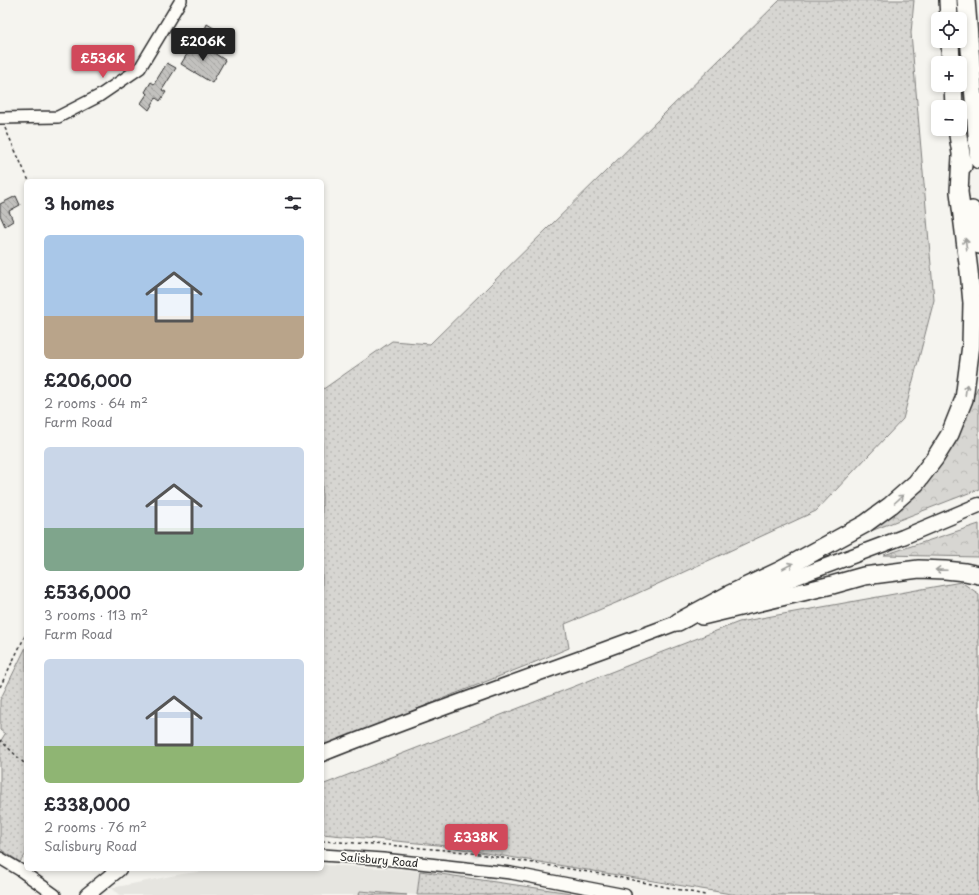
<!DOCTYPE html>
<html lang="en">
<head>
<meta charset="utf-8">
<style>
  body { margin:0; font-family:"Playpen Sans",sans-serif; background:#f7f7f7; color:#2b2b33; height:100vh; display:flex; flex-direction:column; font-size:15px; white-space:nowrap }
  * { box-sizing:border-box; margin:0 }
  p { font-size:13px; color:#7c7c81 }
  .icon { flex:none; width:22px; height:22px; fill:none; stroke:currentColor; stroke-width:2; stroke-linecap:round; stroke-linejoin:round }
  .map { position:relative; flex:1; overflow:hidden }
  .sheet { position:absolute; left:24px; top:179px; width:300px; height:692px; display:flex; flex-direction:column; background:#fff; border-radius:6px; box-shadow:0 2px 6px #0003 }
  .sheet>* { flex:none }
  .controls { position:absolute; left:931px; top:12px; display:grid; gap:8px }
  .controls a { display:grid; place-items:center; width:36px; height:36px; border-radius:6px; background:#fff; box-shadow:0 2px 6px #0003; font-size:20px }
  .price { position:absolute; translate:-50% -34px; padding:0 9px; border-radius:4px; background:#d1495b; color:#fff; font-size:13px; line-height:26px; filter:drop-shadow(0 1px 2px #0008) }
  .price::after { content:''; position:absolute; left:50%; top:24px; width:12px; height:9px; margin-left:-6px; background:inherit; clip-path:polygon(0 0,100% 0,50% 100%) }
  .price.selected { background:#222; color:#fff }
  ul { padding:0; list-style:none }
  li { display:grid; align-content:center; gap:8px; height:212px; padding:0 20px }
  li span { display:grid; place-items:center; height:124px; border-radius:6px; color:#555 }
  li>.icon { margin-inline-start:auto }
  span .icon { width:72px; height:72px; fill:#fffc; stroke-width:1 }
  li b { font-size:17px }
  h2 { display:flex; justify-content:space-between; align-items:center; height:48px; padding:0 20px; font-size:17px }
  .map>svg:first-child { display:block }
  .built { fill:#e6e5e0 }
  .grass { fill:url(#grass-dots); stroke:#81807e }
  .forest { fill:url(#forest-crowns); stroke:#81807e }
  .building { fill:url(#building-back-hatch); stroke:#2b2b2b }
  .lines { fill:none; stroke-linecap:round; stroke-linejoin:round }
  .minor-casing { stroke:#2b2b2b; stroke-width:14 }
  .major-casing { stroke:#2b2b2b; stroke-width:17 }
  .highway-casing { stroke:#2b2b2b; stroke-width:20 }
  .path { stroke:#2b2b2b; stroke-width:1.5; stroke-dasharray:3 3; stroke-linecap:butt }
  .minor { stroke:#fdfcf7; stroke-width:11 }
  .major { stroke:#fdfcf7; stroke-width:14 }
  .highway { stroke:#fdfcf7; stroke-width:17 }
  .oneway { stroke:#9e9e9b }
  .labels { text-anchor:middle; stroke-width:3; stroke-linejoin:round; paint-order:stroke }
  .street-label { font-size:11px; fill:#2b2b2b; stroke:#fdfcf7 }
</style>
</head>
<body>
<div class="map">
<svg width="979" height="895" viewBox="0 0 979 895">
  <defs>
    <pattern id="grass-dots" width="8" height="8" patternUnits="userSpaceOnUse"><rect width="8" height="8" fill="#d7d6d2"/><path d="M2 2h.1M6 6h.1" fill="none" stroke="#b9b8b4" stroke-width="1.8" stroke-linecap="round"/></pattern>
    <pattern id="forest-crowns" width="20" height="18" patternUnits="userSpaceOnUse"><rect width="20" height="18" fill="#d7d6d2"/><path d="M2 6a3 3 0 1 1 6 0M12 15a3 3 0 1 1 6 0" fill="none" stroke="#b9b8b4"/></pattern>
    <pattern id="building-back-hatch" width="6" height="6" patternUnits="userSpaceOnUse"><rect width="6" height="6" fill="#c2c1be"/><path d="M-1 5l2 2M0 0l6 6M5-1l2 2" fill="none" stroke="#a7a6a3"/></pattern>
  </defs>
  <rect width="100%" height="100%" fill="#f5f4ef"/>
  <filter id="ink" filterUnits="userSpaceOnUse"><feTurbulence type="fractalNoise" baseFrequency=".025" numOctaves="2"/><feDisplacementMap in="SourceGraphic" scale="8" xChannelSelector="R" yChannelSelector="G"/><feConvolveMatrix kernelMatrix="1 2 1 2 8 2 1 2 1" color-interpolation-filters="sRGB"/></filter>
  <g filter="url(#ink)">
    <!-- built -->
    <path class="built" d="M322,865L385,868L420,871L417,895L360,891L359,895H119L112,888L176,875L218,869H322Z"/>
    <!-- grass -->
    <path class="grass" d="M780,0H914L911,33L934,300L903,419L816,511L623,600L565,624L569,648L528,665L444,698L322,748V390L392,341L430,344Z
      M961,582L979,594V895H737L438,845L322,834V785L739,622Z
      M26,647V854L20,862L0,849V742L5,734L0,730V700Z
      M420,871L571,893L570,895H417Z
      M360,891L407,895H359Z"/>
    <!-- forest -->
    <path class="forest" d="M978,387L979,389V489L840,543L942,461Z
      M979,524V557L884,555Z"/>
    <!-- building -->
    <path class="building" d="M207,24L227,36L224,43L204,31Z
      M195,41L225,60L212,83L181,64Z
      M167,63L176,68L162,90L166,92L160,101L156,98L149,110L141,103L147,94L145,92L151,82L154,84Z
      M16,196L20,205L9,211L13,221L5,226L0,215V204Z"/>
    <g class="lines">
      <!-- minor casing -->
      <g class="minor-casing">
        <path id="minor" d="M0,118L58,117L99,96L140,68L181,0
          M322,855L383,859L511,873L625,895
          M0,858L20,870L55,895"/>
      </g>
      <!-- major casing -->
      <g class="major-casing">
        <path id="major" d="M725,604L903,537L979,505
          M322,754C442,706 566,665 687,619
          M87,895L119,869"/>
      </g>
      <!-- highway casing -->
      <g class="highway-casing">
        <path id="highway" d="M948,0L949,19
          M966,0L979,160
          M950,41L951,63
          M953,85L954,107
          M957,129L963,166
          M972,210L979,245
          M702,616L832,585L864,576L919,569L945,570L965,572L979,575
          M678,622L730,594L781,570L865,524L891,505L916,483L935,458L950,434L964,399L971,345L972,303L969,271L959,192L961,156"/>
      </g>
      <!-- path -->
      <path class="path" d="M5,128L29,181
        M0,687L26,634
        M0,740L26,765
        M322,841L389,845L466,852L613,876L705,895"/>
      <!-- minor -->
      <use href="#minor" class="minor"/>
      <!-- major -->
      <use href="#major" class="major"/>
      <!-- highway -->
      <use href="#highway" class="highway"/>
    </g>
    <!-- one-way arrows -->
    <defs><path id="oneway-shaft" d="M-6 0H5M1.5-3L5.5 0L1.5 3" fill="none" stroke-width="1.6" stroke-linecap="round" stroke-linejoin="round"/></defs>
    <g class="oneway">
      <use href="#oneway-shaft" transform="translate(966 244) rotate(-98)"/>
      <use href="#oneway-shaft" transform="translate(966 390) rotate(-82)"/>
      <use href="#oneway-shaft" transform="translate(899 499) rotate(-42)"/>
      <use href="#oneway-shaft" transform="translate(788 566) rotate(-28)"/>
      <use href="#oneway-shaft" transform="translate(941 570) rotate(-178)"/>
    </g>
  </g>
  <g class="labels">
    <!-- street labels -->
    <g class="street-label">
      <text transform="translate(379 860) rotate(5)" y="4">Salisbury Road</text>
    </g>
  </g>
</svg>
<div class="controls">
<a><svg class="icon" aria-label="locate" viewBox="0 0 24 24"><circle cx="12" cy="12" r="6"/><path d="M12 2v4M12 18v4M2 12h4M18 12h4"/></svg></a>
<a>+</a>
<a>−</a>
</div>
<b class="price selected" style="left:203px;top:62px">£206K</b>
<b class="price" style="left:103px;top:79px">£536K</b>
<b class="price" style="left:476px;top:858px">£338K</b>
<section class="sheet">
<h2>3 homes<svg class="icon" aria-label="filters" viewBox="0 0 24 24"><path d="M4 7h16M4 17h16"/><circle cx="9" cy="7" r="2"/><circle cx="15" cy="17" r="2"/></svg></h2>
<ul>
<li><span style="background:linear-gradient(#a9c7e8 65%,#b9a48a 0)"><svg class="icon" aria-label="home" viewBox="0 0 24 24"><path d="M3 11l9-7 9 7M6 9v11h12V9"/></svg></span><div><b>£206,000</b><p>2 rooms · 64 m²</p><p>Farm Road</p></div></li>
<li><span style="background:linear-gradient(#c9d6e8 65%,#7fa58c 0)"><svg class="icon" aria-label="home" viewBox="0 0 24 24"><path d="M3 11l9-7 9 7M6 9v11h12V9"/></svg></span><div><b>£536,000</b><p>3 rooms · 113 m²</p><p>Farm Road</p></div></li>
<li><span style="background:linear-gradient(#c9d6e8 70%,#8fb573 0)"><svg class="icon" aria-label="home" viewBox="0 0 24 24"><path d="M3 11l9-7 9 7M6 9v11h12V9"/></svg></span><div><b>£338,000</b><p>2 rooms · 76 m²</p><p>Salisbury Road</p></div></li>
</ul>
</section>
</div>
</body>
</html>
